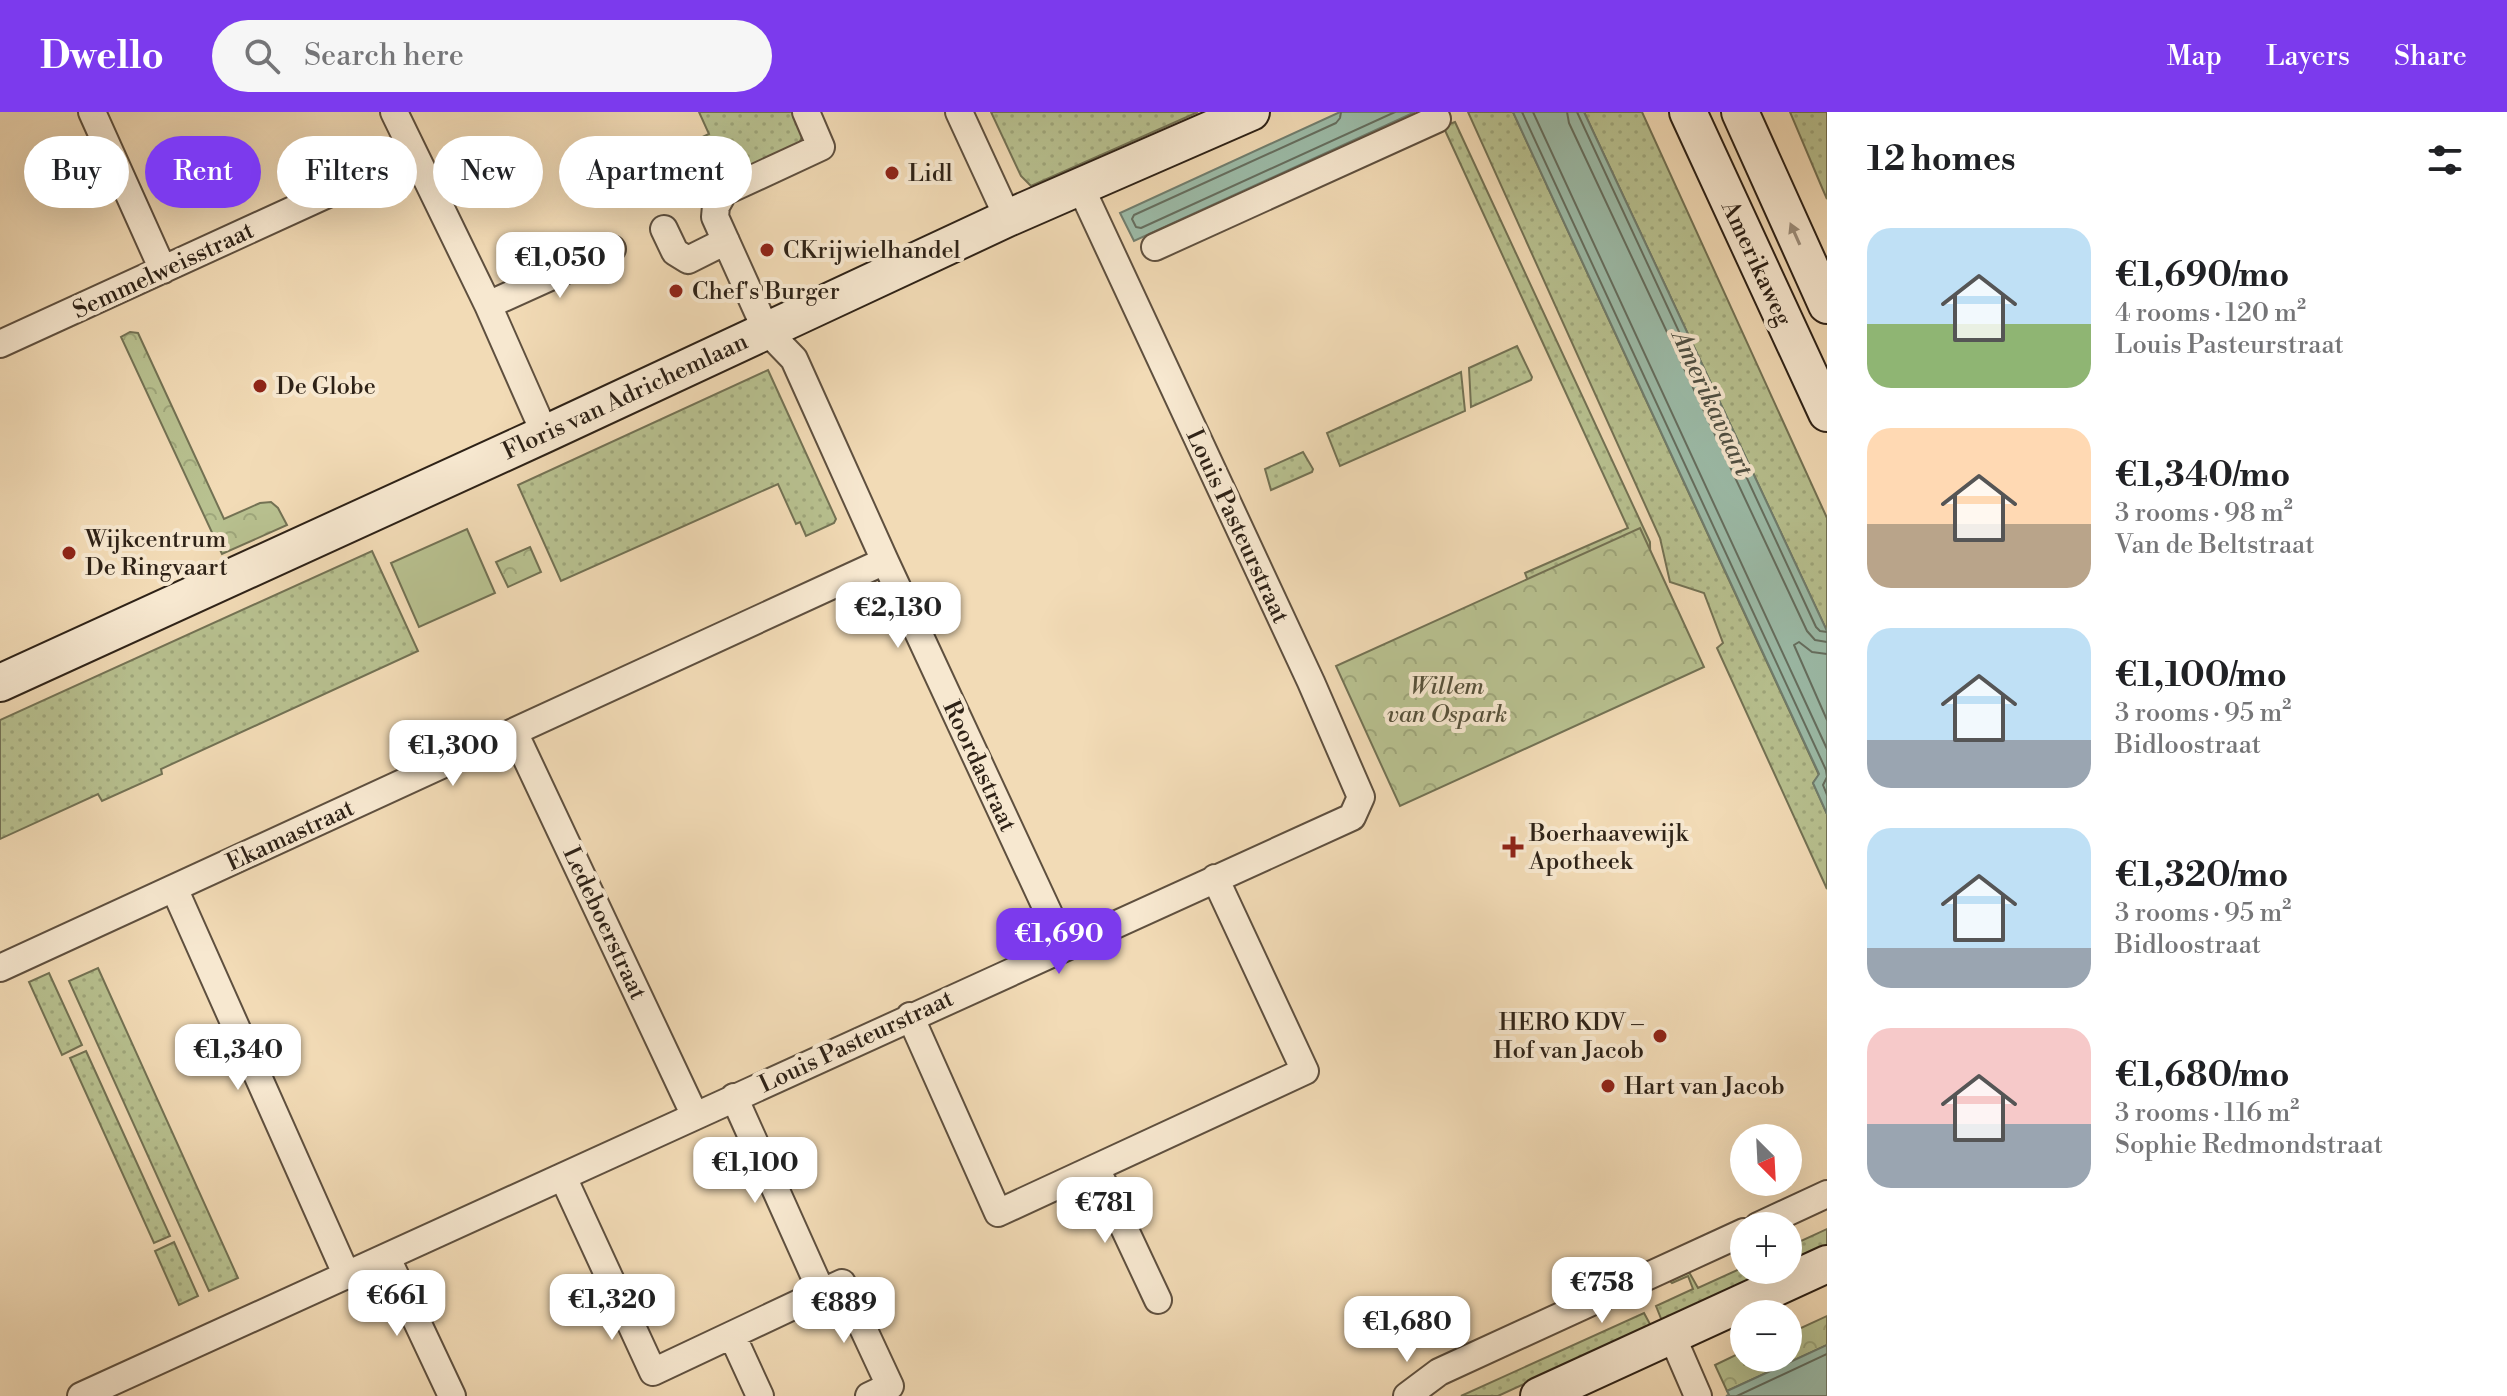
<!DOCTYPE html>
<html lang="en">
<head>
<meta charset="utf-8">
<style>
  body { margin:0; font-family:"Libre Bodoni",serif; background:#f6f6f6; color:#202124; height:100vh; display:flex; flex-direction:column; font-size:30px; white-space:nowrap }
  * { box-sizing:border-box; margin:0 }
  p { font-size:26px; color:#757577 }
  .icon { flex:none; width:44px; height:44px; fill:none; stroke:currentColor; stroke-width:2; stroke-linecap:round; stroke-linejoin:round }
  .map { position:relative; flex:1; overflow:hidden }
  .sheet { display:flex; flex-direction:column; background:#fff; width:680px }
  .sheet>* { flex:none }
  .hud { position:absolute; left:24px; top:24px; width:760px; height:72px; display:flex; gap:16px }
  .needle { width:52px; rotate:156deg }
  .tools { position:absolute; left:1730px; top:1012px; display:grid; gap:16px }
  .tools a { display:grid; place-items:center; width:72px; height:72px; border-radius:50%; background:#fff; box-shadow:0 8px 32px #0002; font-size:40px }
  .price { position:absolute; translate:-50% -68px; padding:0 18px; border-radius:16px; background:#fff; color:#222; font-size:26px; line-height:52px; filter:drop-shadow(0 2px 4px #0008) }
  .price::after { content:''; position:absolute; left:50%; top:48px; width:24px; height:18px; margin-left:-12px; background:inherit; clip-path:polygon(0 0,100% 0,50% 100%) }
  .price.active { background:#7c3aed; color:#fff }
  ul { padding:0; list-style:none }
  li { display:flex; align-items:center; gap:24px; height:200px; padding:0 40px }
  li span { display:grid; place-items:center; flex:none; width:224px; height:160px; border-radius:24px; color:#555 }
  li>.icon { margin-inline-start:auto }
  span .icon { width:96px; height:96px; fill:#fffc; stroke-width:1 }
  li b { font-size:34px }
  h2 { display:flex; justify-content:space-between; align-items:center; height:96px; padding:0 40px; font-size:34px }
  .pill { padding:0 28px; border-radius:36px; background:#fff; box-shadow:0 8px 32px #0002; font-size:28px; line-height:72px }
  .pill.active { background:#7c3aed; color:#fff }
  header { display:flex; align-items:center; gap:48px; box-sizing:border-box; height:112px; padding:0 40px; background:#7c3aed; color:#fff }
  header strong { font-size:38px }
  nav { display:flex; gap:44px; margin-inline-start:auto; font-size:28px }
  .search { width:560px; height:72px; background:#f6f6f6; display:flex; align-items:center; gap:20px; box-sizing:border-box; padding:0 28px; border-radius:44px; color:#757577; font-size:30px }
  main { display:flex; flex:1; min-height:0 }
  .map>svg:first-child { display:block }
  .grass { fill:url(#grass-dots); stroke:#737254; stroke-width:2 }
  .forest { fill:url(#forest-crowns); stroke:#737254; stroke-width:2 }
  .garden { fill:#b8c190; stroke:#737254; stroke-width:2 }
  .water { fill:#9cbca9; stroke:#707e6f; stroke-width:2 }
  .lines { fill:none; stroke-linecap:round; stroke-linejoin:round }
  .shore { stroke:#656f60; stroke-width:2 }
  .street-casing { stroke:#5f503f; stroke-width:30 }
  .secondary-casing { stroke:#2e2217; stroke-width:40 }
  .street { stroke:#f7e8d0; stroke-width:26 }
  .secondary { stroke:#f7e8d0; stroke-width:36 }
  .oneway { fill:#9d8f7d }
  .poi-dot { fill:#8f2418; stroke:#f7e8d0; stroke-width:3 }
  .labels { text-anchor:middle; stroke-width:8; stroke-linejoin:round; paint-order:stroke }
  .poi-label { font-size:24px; fill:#2e2217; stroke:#f7e8d0; text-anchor:start }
  .street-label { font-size:24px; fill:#2e2217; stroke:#f7e8d0 }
  .park-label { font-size:24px; font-style:italic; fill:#57523b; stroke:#f7e8d0 }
  .water-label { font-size:26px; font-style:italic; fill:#4f5043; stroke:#f7e8d0 }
</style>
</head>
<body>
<header>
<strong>Dwello</strong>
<div class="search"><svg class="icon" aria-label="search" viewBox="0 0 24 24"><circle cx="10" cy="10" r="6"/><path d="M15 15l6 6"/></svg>Search here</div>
<nav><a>Map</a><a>Layers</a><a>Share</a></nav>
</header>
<main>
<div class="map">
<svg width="1827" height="1284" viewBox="0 0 1827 1284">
  <defs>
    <pattern id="grass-dots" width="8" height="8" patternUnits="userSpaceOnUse" patternTransform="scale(2)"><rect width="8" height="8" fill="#b8c190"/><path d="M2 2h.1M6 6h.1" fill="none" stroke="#9ea67b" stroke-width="1.8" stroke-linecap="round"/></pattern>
    <pattern id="forest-crowns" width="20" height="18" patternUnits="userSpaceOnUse" patternTransform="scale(2)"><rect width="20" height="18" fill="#b8c190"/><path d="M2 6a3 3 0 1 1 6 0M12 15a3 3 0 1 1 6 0" fill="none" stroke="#9ea67b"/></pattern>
  </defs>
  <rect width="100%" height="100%" fill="#f2dbb6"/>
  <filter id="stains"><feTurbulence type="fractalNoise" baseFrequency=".0025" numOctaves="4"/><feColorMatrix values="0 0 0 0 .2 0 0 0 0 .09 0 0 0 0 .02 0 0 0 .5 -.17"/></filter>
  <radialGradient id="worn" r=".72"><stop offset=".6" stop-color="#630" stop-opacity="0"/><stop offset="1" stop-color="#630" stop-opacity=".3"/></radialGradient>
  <!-- grass -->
  <path class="grass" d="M699,0H794L804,20L797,37L707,79L687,32L709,22Z
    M991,0H1198L1031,74L1021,64Z
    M1468,0H1513L1819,663L1813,671L1827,702V777L1717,536L1723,531L1704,481L1670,470L1660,426Z
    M1584,0H1642L1827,406V519Z
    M1790,0H1827V87L1823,78Z
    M1455,10L1650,430L1651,501L1534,484L1525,461L1628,416L1443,14Z
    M1517,234L1532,265L1531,268L1471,295L1469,256Z
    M768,258L836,407L834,411L806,424L800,410L796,412L778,372L561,469L518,373Z
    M1461,260L1465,299L1340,354L1327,321Z
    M1303,340L1313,357L1312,360L1271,378L1265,357Z
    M372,439L418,539L161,657L162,662L102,689L98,682L0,727V608Z
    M98,856L238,1166L209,1179L69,869Z
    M49,861L82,933L62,943L29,870Z
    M86,939L170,1124L154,1131L70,946Z
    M1827,1117V1134L1788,1152V1135Z
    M174,1130L198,1184L179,1193L155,1139Z
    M1744,1155V1158H1774L1662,1209L1656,1194L1693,1177L1688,1164L1672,1171L1670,1169L1689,1160L1698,1176Z
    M1644,1201L1651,1214L1498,1284H1461Z"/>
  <!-- forest -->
  <path class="forest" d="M130,220L138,221L224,407L260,391L271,390L278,396L287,413L222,442L121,225Z
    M1640,416L1704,555L1400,694L1336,554Z
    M530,435L541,460L508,475L496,450Z
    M1827,1204V1233L1727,1279L1715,1253L1744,1239V1246H1788V1222Z"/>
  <!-- garden -->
  <path class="garden" d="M467,417L495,481L419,515L391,451Z"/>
  <!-- water -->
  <path class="water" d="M1340,0H1415L1134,129L1120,101Z
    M1513,0H1584L1827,519V702L1813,671L1819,662Z
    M1827,1233V1284H1726L1729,1283L1727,1279Z"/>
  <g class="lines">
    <!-- shore -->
    <path class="shore" d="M1341,0L1340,6L1336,11L1134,103L1132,107L1136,115L1141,116L1395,0
      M1522,0L1826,658L1827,665L1823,673L1827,683
      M1533,0L1827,637
      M1567,0L1569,11L1807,519L1815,528L1827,530
      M1577,0L1816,515L1820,519L1827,520
      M1827,542L1812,540L1799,530L1794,533L1827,608
      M1737,1284L1827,1242"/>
    <!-- street casing -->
    <g class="street-casing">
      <path id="street" d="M92,0L163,158
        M394,0L488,193L545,322
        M806,0L821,35L724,80L716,94L715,105L766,218L794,247L885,449L1064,834
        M959,0L1008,106
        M664,117L675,140L688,148L726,129
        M1155,135L1437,7
        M488,193L612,137
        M0,232L413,43
        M514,620L695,1004
        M174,776L347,1164
        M0,856L885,449
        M910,904L998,1101L1305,959L1215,766
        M734,985L822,1181
        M1096,1056L1158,1188
        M563,1065L653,1260L842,1171L890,1274L869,1284
        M1758,1114L1827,1082
        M387,1146L452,1284
        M732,1223L760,1284
        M1672,1224L1698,1284
        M81,1284L1352,705L1361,685L1311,570L1081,76
        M1407,1284L1439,1260L1744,1120"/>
    </g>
    <!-- secondary casing -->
    <g class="secondary-casing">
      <path id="secondary" d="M1688,0L1827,301
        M1740,0L1827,193
        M0,571L545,322L1008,106L1251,0
        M1539,1284L1827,1152"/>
    </g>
    <!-- street -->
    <use href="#street" class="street"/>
    <!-- secondary -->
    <use href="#secondary" class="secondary"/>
  </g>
  <!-- one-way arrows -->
  <defs><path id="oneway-solid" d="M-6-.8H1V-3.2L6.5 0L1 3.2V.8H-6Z" transform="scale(2)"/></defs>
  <use class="oneway" href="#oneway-solid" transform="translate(1795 122) rotate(-114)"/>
  <!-- markers -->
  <g class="poi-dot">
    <circle cx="892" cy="61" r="8"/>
    <circle cx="767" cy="138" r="8"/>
    <circle cx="676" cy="179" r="8"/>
    <circle cx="260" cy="274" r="8"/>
    <circle cx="69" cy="441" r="8"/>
    <path d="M1509 723h8v8h8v8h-8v8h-8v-8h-8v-8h8z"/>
    <circle cx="1660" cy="924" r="8"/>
    <circle cx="1608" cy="974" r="8"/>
  </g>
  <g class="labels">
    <!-- poi labels -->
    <g class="poi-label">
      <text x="908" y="69">Lidl</text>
      <text x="783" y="146">CKrijwielhandel</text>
      <text x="692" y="187">Chef's Burger</text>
      <text x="276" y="282">De Globe</text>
      <text x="85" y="435">Wijkcentrum<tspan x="85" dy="28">De Ringvaart</tspan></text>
      <text x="1529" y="729">Boerhaavewijk<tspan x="1529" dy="28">Apotheek</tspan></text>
      <text x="1644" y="918" text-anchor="end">HERO KDV –<tspan x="1644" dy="28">Hof van Jacob</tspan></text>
      <text x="1624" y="982">Hart van Jacob</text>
    </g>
    <!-- street labels -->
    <g class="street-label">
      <text transform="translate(1757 151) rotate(65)" y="8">Amerikaweg</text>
      <text transform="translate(163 158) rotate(-25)" y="8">Semmelweisstraat</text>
      <text transform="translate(625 284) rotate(-25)" y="8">Floris van Adrichemlaan</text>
      <text transform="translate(1238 414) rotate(65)" y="8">Louis Pasteurstraat</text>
      <text transform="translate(980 654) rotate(65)" y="8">Roordastraat</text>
      <text transform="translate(290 723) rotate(-25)" y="8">Ekamastraat</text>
      <text transform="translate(605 811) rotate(65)" y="8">Ledeboerstraat</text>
      <text transform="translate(856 929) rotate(-25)" y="8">Louis Pasteurstraat</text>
    </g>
    <!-- park labels -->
    <g class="park-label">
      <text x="1447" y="582">Willem<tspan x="1447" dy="28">van Ospark</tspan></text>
    </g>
    <!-- water labels -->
    <g class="water-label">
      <text transform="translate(1713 291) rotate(65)" y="9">Amerikavaart</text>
    </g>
  </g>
  <rect width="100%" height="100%" filter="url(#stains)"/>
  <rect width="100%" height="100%" fill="url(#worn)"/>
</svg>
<div class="tools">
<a><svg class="needle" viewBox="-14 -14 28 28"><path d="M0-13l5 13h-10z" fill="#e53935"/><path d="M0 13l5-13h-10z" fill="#757577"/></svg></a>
<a>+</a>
<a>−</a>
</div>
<b class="price" style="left:560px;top:188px">€1,050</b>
<b class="price" style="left:898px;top:538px">€2,130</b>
<b class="price" style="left:453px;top:676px">€1,300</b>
<b class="price active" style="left:1059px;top:864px">€1,690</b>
<b class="price" style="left:238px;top:980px">€1,340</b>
<b class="price" style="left:755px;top:1093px">€1,100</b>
<b class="price" style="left:1105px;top:1133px">€781</b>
<b class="price" style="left:1602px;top:1213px">€758</b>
<b class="price" style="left:397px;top:1226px">€661</b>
<b class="price" style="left:612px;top:1230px">€1,320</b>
<b class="price" style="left:844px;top:1233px">€889</b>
<b class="price" style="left:1407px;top:1252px">€1,680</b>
<div class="hud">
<a class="pill">Buy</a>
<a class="pill active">Rent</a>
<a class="pill">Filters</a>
<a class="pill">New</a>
<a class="pill">Apartment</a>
</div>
</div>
<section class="sheet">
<h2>12 homes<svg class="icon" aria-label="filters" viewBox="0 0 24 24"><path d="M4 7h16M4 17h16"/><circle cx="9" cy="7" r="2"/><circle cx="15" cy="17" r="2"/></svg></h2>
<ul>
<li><span style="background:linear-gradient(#bfe0f5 60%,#8fb573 0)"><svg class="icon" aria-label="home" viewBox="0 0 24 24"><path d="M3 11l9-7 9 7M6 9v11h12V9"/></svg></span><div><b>€1,690/mo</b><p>4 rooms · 120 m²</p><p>Louis Pasteurstraat</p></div></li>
<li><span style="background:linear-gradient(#ffd9b3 60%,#b9a48a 0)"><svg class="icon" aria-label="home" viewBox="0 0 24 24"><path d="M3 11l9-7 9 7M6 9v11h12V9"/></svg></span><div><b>€1,340/mo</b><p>3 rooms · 98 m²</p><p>Van de Beltstraat</p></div></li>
<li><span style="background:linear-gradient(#bfe0f5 70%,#9aa5b1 0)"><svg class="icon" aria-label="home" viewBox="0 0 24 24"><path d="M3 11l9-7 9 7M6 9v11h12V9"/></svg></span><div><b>€1,100/mo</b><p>3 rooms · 95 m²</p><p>Bidloostraat</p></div></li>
<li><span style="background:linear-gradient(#bfe0f5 75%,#9aa5b1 0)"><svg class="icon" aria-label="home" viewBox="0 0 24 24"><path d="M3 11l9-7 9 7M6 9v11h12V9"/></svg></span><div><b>€1,320/mo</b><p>3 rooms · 95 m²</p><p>Bidloostraat</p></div></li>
<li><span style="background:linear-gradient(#f6c9c9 60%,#9aa5b1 0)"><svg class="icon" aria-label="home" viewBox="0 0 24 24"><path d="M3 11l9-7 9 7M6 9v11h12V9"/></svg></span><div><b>€1,680/mo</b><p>3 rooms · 116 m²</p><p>Sophie Redmondstraat</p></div></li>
</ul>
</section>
</main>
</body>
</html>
